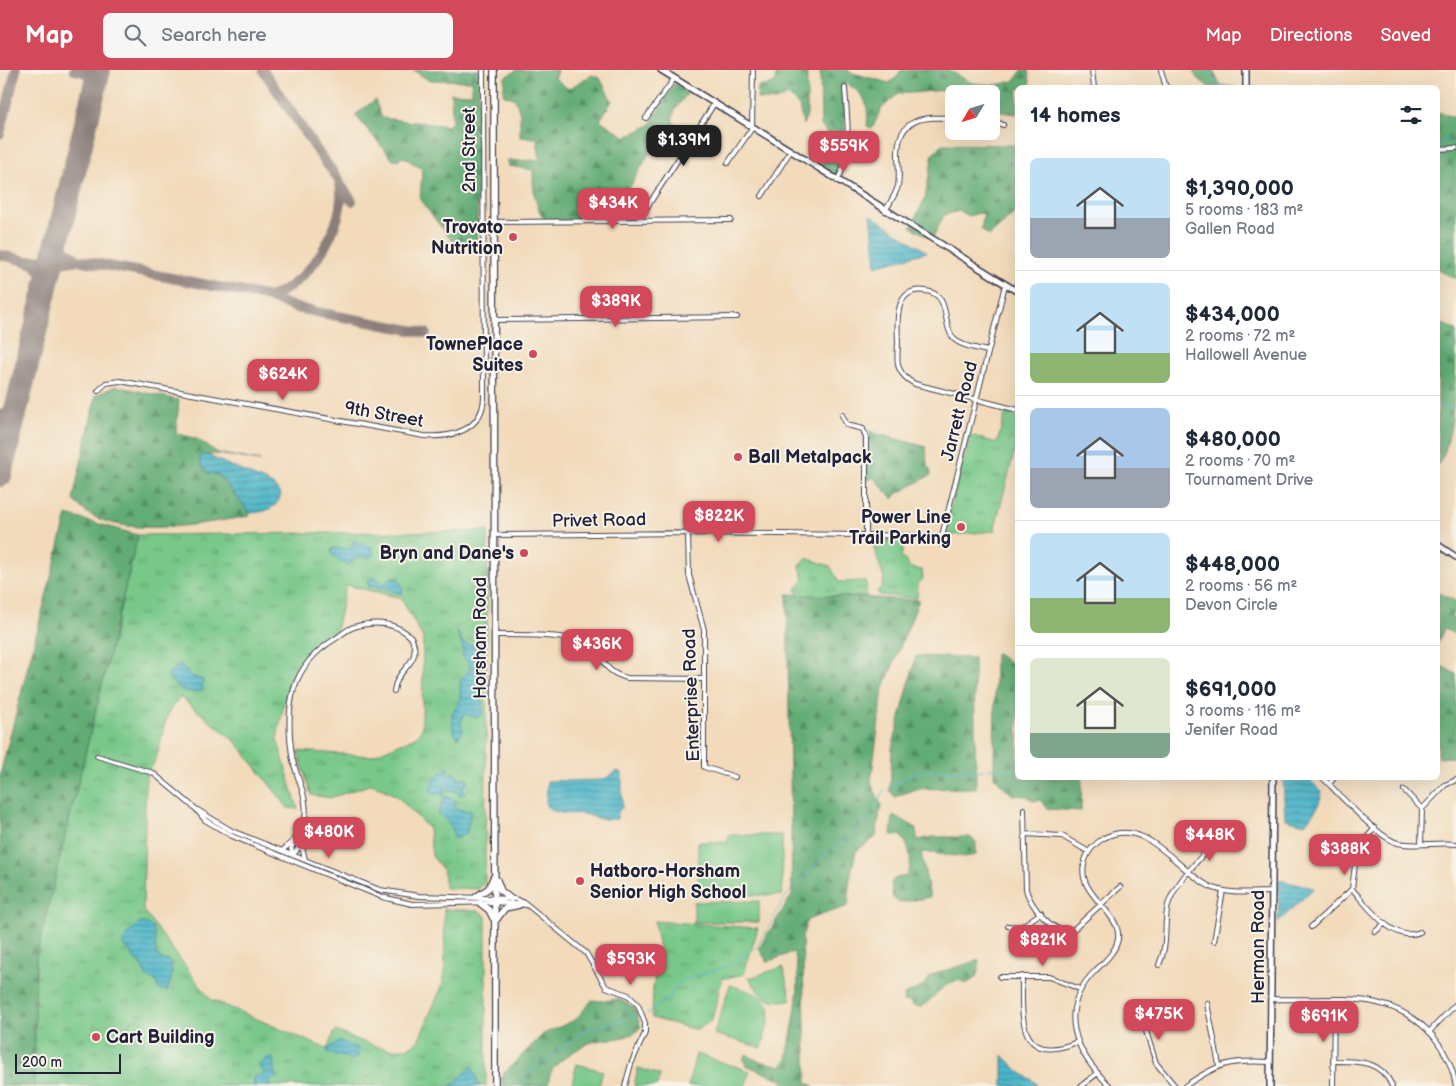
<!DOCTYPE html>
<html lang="en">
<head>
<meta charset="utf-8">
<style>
  body { margin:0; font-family:"Balsamiq Sans",sans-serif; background:#f6f6f7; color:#1f2937; height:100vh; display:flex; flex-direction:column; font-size:19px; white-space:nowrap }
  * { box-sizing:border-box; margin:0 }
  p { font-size:16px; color:#747a83 }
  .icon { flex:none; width:28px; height:28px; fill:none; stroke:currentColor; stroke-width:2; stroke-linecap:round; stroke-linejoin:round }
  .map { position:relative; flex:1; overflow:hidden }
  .details { position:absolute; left:1015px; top:15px; width:425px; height:695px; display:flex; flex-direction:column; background:#fff; border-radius:8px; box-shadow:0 5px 20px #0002 }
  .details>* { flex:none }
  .needle { width:32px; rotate:232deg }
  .tools { position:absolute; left:945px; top:15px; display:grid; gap:10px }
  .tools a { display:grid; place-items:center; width:55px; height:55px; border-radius:8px; background:#fff; box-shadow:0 5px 20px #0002; font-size:25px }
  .scale { position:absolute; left:15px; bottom:12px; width:106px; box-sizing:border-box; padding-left:5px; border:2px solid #22223b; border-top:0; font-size:14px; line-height:18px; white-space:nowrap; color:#22223b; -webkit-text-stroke:4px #f7f3e8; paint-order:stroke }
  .price { position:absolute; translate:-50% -42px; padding:0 11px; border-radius:10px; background:#d1495b; color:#fff; font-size:16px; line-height:32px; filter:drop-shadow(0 1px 2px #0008) }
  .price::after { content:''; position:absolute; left:50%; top:30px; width:15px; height:11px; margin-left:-8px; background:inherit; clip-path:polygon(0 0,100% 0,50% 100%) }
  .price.current { background:#222; color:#fff }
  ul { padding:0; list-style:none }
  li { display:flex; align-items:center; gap:15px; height:125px; padding:0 15px }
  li+li { border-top:1px solid #e0e1e3 }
  li span { display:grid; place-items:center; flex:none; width:140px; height:100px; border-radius:8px; color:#555 }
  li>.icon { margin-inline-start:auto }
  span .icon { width:60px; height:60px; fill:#fffc; stroke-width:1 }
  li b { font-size:21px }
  h2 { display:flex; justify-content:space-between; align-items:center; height:60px; padding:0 15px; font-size:21px }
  header { display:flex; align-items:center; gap:30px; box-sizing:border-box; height:70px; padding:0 25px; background:#d1495b; color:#fff }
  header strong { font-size:24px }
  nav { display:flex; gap:28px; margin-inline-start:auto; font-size:18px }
  .search { width:350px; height:45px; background:#f6f6f7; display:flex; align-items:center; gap:12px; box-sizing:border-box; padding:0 18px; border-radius:8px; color:#747a83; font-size:19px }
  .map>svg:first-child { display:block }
  .grass { fill:url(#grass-tufts); stroke:#4d7562 }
  .forest { fill:url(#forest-firs); stroke:#426758 }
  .garden { fill:#78c889; stroke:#4d7562 }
  .water { fill:url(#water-rules); stroke:#366c82 }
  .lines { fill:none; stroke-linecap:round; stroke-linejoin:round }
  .stream { stroke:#4bb5c9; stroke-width:1 }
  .taxiway { stroke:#8a7e7a; stroke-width:10 }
  .runway { stroke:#8a7e7a; stroke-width:24 }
  .street-casing { stroke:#413e4e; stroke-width:6 }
  .secondary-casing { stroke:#413e4e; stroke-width:8 }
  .primary-casing { stroke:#413e4e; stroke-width:8 }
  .street { stroke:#fff; stroke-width:4 }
  .secondary { stroke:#fff; stroke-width:5 }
  .primary { stroke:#fff; stroke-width:5.5 }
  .poi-dot { fill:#d1495b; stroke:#f7f3e8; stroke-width:2 }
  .labels { text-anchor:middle; stroke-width:4; stroke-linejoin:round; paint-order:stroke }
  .street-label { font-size:18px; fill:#22223b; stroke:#f7f3e8 }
  .poi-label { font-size:18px; font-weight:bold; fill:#22223b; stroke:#f7f3e8; text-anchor:end }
</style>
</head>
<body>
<header>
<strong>Map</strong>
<div class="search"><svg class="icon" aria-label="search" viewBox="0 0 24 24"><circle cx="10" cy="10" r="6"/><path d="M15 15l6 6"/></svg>Search here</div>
<nav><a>Map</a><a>Directions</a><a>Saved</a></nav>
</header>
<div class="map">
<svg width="1456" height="1016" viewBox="0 0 1456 1016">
  <defs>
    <pattern id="grass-tufts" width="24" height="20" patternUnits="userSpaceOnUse" patternTransform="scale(1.25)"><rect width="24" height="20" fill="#78c889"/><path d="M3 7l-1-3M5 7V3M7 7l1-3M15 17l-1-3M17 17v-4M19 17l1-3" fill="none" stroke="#62a271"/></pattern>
    <pattern id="forest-firs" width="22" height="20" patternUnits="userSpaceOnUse" patternTransform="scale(1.25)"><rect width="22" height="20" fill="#62ac75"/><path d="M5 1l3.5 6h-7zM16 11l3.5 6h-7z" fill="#508c61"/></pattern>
    <pattern id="water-rules" width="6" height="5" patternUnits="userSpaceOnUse" patternTransform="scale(1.25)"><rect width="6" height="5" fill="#4bb5c9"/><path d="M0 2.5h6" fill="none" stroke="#3e93a4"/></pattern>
  </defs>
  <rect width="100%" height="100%" fill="#f7f3e8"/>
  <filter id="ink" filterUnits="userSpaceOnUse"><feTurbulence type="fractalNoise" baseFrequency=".02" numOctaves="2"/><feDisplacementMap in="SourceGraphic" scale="10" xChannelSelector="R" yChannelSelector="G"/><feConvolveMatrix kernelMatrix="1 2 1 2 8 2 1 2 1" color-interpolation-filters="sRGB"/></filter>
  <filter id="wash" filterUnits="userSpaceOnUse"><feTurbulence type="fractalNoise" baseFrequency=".0096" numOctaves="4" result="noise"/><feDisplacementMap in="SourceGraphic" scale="20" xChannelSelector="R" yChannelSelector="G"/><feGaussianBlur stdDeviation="1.12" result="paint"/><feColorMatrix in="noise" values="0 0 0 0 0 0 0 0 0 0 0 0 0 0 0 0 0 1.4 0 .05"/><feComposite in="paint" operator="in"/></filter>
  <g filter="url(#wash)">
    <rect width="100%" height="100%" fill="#f2daba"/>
    <!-- grass -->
    <path class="grass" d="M1006,342L1017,345V372L994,461L943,466L970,365L997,373Z
      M488,461L485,812L479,819L445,818L443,800L432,786L429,759L397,726L372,714L330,728L311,725L298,681L371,686L415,667L422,659L423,568L401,528L346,515L336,562L309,581L289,609L277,669L298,739L288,738L236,672L180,627C155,653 168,680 146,705L143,840L210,929L327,979L335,961C359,969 397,991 418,971L442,916L445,903L444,839L479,841L486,846V1016H34L36,887L138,465Z
      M906,468L901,486L911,498L922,500L923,509L918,513L917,528L879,525L877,521L882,517L884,508L871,470Z
      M806,488L830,496L839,512L866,511L867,527L798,525L796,518L804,510L800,496Z
      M654,851L758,858L744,904L722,909L712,950L697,960L652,948L653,917L660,885Z"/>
    <!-- forest -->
    <path class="forest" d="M413,0H479L477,176H456L420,130L422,99L404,87L394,91L355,45L375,30L382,48L448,56L452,51L451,23L472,24V11L428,10Z
      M517,0H557L555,8L568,19L592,5L600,8L612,31L600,50L626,67L650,55L675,13L688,23L675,39L672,52L694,64L681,83L655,66L651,80L623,129L605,123L595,149L545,151C534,134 533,119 533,100L508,96L507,91L540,90L537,68L520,67V44L515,29L503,24L505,7Z
      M777,0H807V45L803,55L799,36L788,25L775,31L757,29L758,17L774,14Z
      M820,0H849V2L889,13L898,6L901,0H949L972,13L996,15L1014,11L1022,0H1028L1031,17L1018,18L1017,44L991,41V24H966L946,20L898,24L881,39L872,59L867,56C869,32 865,24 844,12L845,96L835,110L819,100L834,73L821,55Z
      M1194,0H1213L1220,15L1235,17H1209L1196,7Z
      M1438,42L1456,48V209L1438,200Z
      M942,74L1017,75V141L989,166L981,159L984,144L979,143L969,146L959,141L944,145L932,169L911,157L925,128L933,84Z
      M1438,252L1456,260C1456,296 1456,370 1438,395Z
      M116,316L179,330L176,363L197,369L218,383L260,391L218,384L200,386L208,403L214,402L223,410L250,443L249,446C202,454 105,474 73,429L96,325Z
      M864,360L926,377L927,395L930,398L931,405L897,424L893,429L874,408L866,410Z
      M67,445L138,465L36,887L34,1016H0V705Z
      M1438,523L1456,531V538L1451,547L1456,551V564L1444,559L1438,573Z
      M787,524L919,530L883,620L871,712L881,735L876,767L856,781L850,808L848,836L807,850L802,868L807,1012L814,1016H789L779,1009L746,995L743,989L746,984L758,991L782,996L787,989C792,955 804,916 794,882L767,892L759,878L792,825Z
      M995,583L1017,597L1014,606L1018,611V708H1082L1081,741L1048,739L1040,730L1033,731L1027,726L1012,725L994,707Z
      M916,586L974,588L976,718L915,719L895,727L890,721L892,679Z
      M1438,594L1456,604V687L1438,688Z
      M893,745L915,757L918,770L933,767H970L976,772V785L965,787L921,782L930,827L899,833L893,828L891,812L896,808L906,806C914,794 910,775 900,765H891Z
      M979,890C979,904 977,910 964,914L962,911C947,908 934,929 921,937L913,936L909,931L903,932L904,925C915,920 926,917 931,905Z
      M618,929L634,937L641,957C628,972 610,967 593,972C583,974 556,992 552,1001C549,1005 549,1011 548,1016H502V1005L543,964L575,950L592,930L603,931Z"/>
    <!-- garden -->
    <path class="garden" d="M729,765H782V825H698V772H728Z
      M759,831V852H694V832Z
      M783,897L791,930C766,933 763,928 749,908Z
      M730,915C779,930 773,933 762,978L714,964Z
      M128 958a9 9 0 1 1 18 0a9 9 0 1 1-18 0Z
      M696,984L750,1001L745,1016H688Z
      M577,994L603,1001L599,1016H571Z
      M638,998L660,1005L657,1016H634Z"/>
    <!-- water -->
    <path class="water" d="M871,145L927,182L876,196Z
      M207,385L273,415L281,424C277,440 265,442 250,443L219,405L208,403L201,395L200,386Z
      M354,471L372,477L374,485L369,488L358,487L347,495L340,492L331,483L333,478L349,479Z
      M374,507L385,514L390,508L398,509L403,517L402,524L376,516L369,517L366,511Z
      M457,561L463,573L476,576L483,642L482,645L477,648L464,644L461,654L463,661L458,668L453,660L452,643L460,632V611L470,599L469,593L462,587L463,580Z
      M180,594L191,606L203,610L202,620C190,626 172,618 168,605Z
      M449,696L446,707L452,702L457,705L459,710L464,707L468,710L467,714L462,717L465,724L460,725L455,721H449L444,718V726L439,723L434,725L430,721C433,708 438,703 449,696Z
      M617,701L622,703V738L618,742L617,749C607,750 601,750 591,746C575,740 562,749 546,736L547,711L603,710Z
      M1283,708H1308L1322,722L1318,737L1305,754L1285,749Z
      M445,726L456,731L455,739L471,741L467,763L455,769L453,768C454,755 446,751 438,743Z
      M1279,810L1314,818L1278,852Z
      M140,853C158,852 155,871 156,884L163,890H168C175,899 171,911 167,921L158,919L156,911L146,906L140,892L134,889L131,882L122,874L128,863Z
      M340,971L359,979L357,988L353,990L327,982L328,978Z
      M1003,985L1020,1002L1036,1013V1016H1003Z
      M267,988H273L275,1007L270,1012L272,1016H254L253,1009L255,1006L263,1005L264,1002L259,996Z
      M472,996L480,1016H450C457,1011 466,1002 472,996Z"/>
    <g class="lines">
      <!-- stream -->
      <path class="stream" d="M1205,0L1221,18
        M1438,73L1453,67L1456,71
        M1438,332L1443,338L1456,337
        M989,698L1018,699
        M889,717L916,702L984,700
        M647,944L668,929L680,911L728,896L757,877L786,826L809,800L867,751L884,720
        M521,1016L527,1005L583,961L636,947"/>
      <!-- taxiway -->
      <path class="taxiway" d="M74,0L87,2L94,0
        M263,0C283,30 303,59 323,89C328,96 338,106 340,114C348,154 308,216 269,227
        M83,2L90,6L95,16
        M0,64L16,0
        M340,114L352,131
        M59,161L64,179L78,190L265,226L296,238L426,263
        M0,185C21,190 41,190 46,214
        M30,191L44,189L55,178
        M47,210L61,193L77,190
        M0,345L9,343L17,336
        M0,352L6,380"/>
      <!-- runway -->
      <path class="runway" d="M0,405L99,0"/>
    </g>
  </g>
  <g filter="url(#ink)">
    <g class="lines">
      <!-- street casing -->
      <g class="street-casing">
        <path id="street" d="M1092,0L1094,18
          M1161,0L1166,18
          M646,48L674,9
          M991,49L1003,55
          M1438,79L1456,78
          M728,93L752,58L753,0
          M837,111C853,83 847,50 845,18
          M762,126L790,82
          M885,141C890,133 896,124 898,116C900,106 898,94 898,84C898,46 925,47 954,48
          M638,151L714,34
          M494,152L731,150
          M495,250L737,247
          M987,281C977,278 963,277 955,270C941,257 952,224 926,221C894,216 897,251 898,271C898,279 896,291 899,298C902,305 909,311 915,314L1018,340
          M98,321L106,313L120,311L424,366C453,368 482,360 484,328L483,0
          M842,345L847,355L863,359L866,368V465
          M688,463L689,505L704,560V697L735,707
          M495,465L688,463L942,466
          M940,474L1005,215
          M496,565C517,565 571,564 588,574C605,585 601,602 627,608L704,609
          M97,686L153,703L196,739L232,761L380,820L419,826L515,829L525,833L586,883L606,917L628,925L638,935L645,953V963L631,994L625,1016
          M1323,708C1339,724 1378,768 1398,773C1417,777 1437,772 1456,774
          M1329,714L1334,708
          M1404,720L1422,739
          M196,739L205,750L232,766L382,827L412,834L495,832L527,835
          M1024,739L1026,819C1030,836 1054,867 1074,859L1120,817
          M1025,764L1062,766L1089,782
          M301,774L305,789
          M1421,774L1422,739L1445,715L1456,710
          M283,780L294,770
          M293,784L291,779C294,773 305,752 305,748C309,727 295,706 292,685C285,636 290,596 335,569C341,565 347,559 354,557C375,551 395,552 411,567C424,595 397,595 394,621
          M293,784C300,779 306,763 303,754
          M1352,819C1368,836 1393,874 1420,862
          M1008,856L1021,857L1041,843
          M1311,857L1352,819L1357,779L1375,758
          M1375,862L1385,853
          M1214,871L1223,821
          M1159,895C1169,872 1163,857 1168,835C1174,813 1202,787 1216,770
          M1022,906C1022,946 1017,997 1077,972
          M1000,907H1049L1080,919
          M1272,929C1331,932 1390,916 1434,967C1445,981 1453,998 1456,1016
          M1207,933L1219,995
          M1128,941L1144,955L1156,993L1175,1016
          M1429,962L1456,934
          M1333,991C1358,991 1381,990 1392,1016
          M1081,1016L1098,1003
          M1110,1016C1075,983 1056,940 1095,901C1101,895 1108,889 1113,881C1136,847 1076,829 1084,795C1086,783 1094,774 1104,768C1146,745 1178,802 1211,817C1229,825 1253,822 1272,822
          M1185,1016C1219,993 1229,990 1270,992
          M1333,1016L1334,929"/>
      </g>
      <!-- secondary casing -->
      <g class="secondary-casing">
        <path id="secondary" d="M661,0L1018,222
          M1246,18V0
          M1438,475L1456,487
          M1270,1016L1273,708"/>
      </g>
      <!-- primary casing -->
      <g class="primary-casing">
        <path id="primary" d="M494,0L495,1016
          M497,810L501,821L511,829
          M476,827L489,818L493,808
          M480,833L489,840L493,848
          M496,850L505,838L519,835"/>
      </g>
      <!-- street -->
      <use href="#street" class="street"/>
      <!-- secondary -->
      <use href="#secondary" class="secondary"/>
      <!-- primary -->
      <use href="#primary" class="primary"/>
    </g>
  </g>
  <!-- markers -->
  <g class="poi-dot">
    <circle cx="513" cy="167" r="5"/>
    <circle cx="533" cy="284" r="5"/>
    <circle cx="738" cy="387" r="5"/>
    <circle cx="961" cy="457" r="5"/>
    <circle cx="524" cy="483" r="5"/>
    <circle cx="580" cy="811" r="5"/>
    <circle cx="96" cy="967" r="5"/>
  </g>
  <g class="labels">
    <!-- street labels -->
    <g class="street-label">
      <text transform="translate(469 80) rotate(-90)" y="6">2nd Street</text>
      <text transform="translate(959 341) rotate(-76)" y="6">Jarrett Road</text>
      <text transform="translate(384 344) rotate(10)" y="6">9th Street</text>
      <text transform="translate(599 450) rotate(-1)" y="6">Privet Road</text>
      <text transform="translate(480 568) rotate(-90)" y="6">Horsham Road</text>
      <text transform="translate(691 625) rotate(-92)" y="6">Enterprise Road</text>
      <text transform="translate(1258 877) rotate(-90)" y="6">Herman Road</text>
    </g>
    <!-- poi labels -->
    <g class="poi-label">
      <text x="503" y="163">Trovato<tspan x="503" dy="21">Nutrition</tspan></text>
      <text x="523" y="280">TownePlace<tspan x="523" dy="21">Suites</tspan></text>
      <text x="748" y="393" text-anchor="start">Ball Metalpack</text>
      <text x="951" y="453">Power Line<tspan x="951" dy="21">Trail Parking</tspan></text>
      <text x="514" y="489">Bryn and Dane's</text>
      <text x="590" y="807" text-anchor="start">Hatboro-Horsham<tspan x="590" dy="21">Senior High School</tspan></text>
      <text x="106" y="973" text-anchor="start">Cart Building</text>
    </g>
  </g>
</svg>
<div class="tools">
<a><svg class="needle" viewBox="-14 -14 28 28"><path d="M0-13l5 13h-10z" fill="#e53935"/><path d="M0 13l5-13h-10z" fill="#747a83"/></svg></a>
</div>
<div class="scale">200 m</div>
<b class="price current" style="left:684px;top:97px">$1.39M</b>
<b class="price" style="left:844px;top:103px">$559K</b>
<b class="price" style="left:613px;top:160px">$434K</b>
<b class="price" style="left:616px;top:258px">$389K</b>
<b class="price" style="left:283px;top:331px">$624K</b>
<b class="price" style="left:719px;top:473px">$822K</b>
<b class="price" style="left:597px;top:601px">$436K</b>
<b class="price" style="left:329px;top:789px">$480K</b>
<b class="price" style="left:1210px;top:792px">$448K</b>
<b class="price" style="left:1345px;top:806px">$388K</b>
<b class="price" style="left:1043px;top:897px">$821K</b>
<b class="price" style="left:631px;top:916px">$593K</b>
<b class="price" style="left:1159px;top:971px">$475K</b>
<b class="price" style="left:1324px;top:973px">$691K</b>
<section class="details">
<h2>14 homes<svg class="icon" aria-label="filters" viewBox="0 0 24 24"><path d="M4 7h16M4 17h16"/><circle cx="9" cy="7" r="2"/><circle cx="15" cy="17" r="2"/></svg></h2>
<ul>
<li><span style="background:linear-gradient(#bfe0f5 60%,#9aa5b1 0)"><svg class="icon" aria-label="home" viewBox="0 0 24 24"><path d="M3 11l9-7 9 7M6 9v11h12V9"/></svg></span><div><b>$1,390,000</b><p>5 rooms · 183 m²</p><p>Gallen Road</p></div></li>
<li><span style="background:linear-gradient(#bfe0f5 70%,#8fb573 0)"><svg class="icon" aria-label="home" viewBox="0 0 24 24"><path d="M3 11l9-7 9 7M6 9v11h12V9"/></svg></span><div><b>$434,000</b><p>2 rooms · 72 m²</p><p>Hallowell Avenue</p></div></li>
<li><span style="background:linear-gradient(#a9c7e8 60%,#9aa5b1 0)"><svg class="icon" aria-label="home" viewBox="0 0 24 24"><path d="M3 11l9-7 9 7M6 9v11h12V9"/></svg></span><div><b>$480,000</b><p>2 rooms · 70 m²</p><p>Tournament Drive</p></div></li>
<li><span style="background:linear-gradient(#bfe0f5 65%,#8fb573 0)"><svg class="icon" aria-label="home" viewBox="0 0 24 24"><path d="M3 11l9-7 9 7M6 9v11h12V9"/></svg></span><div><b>$448,000</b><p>2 rooms · 56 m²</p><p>Devon Circle</p></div></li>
<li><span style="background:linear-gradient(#dfe7d0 75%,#7fa58c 0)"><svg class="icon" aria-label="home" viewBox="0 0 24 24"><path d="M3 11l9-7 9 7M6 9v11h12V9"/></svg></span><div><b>$691,000</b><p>3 rooms · 116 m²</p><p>Jenifer Road</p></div></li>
</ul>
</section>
</div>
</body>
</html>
